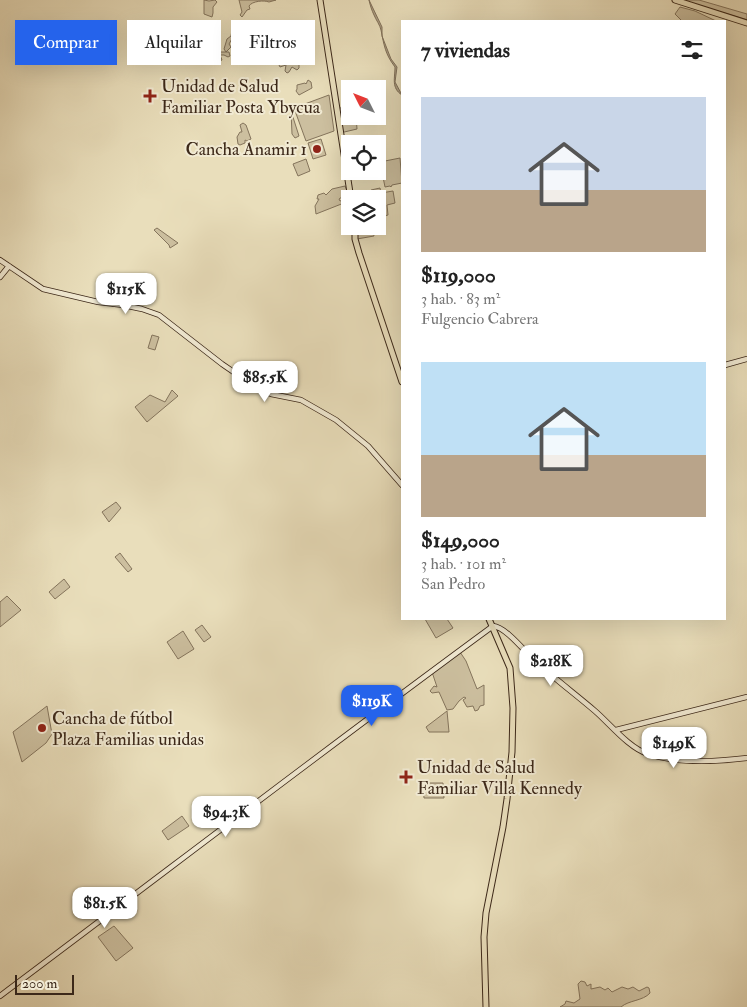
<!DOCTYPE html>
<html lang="es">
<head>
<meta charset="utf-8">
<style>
  body { margin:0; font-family:"IM FELL Double Pica",serif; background:#f2f2f2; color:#222; height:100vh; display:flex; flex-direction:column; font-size:19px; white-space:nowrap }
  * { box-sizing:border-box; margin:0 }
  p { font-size:16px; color:#767676 }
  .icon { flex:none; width:28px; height:28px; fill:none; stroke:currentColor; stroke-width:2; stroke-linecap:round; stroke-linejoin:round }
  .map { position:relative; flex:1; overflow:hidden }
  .drawer { position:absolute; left:401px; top:20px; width:325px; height:600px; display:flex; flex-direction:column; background:#fff; border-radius:0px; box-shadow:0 5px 20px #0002 }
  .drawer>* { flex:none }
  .guide { position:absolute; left:15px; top:20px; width:311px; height:45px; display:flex; gap:10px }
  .needle { width:32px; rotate:312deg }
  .controls { position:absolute; left:341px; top:80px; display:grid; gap:10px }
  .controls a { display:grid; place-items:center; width:45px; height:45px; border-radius:0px; background:#fff; box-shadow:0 5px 20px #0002; font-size:25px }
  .scale { position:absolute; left:15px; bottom:12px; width:59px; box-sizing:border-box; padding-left:5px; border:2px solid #3c2819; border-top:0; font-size:14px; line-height:18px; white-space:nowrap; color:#3c2819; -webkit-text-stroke:4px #f1ead3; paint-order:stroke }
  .price { position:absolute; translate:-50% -42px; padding:0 11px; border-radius:10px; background:#fff; color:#222; font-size:16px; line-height:32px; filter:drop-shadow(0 1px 2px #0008) }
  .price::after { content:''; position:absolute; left:50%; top:30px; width:15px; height:11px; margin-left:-8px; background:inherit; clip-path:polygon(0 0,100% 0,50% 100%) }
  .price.on { background:#2563eb; color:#fff }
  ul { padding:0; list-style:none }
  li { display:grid; align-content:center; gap:10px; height:265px; padding:0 20px }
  li span { display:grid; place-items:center; height:155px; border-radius:0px; color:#555 }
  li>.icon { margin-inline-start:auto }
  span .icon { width:90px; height:90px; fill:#fffc; stroke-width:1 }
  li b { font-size:21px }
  h2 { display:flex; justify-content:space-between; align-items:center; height:60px; padding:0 20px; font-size:21px }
  .tag { padding:0 18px; border-radius:0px; background:#fff; box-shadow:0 5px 20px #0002; font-size:18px; line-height:45px }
  .tag.on { background:#2563eb; color:#fff }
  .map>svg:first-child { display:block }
  .green { fill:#ccbf9f; stroke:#84745c }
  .water { fill:#aea084; stroke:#807059 }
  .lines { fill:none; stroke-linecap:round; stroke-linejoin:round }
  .secondary-casing { stroke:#3c2819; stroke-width:6 }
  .primary-casing { stroke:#3c2819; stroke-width:7 }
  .secondary { stroke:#f1ead3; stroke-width:4.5 }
  .primary { stroke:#e9debb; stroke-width:5 }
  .poi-dot { fill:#8f2418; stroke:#f1ead3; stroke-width:2 }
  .labels { text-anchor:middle; stroke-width:4; stroke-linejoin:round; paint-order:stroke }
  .poi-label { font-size:18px; fill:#3c2819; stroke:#f1ead3; text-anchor:start }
</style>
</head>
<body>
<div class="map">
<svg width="747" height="1007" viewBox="0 0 747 1007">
  <rect width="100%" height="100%" fill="#e9debb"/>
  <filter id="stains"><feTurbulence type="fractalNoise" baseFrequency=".004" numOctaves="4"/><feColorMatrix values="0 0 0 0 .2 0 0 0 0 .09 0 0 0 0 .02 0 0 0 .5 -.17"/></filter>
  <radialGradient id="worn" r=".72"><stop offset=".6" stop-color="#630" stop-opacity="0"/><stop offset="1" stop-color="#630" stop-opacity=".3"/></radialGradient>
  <!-- green -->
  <path class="green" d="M204,0L209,1L215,0L217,2L213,7V13L212,17L204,14Z
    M239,0H276L269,2C264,0 252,1 249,6L250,9L247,10L242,17L240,15L242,12Z
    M682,0H699L747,14V20Z
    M680,7L695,11L716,21H682L675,14Z
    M232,30L233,37L229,44L231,47L226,52H229L230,56L228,57L224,55H220L222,60L220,61L216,55L218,54V52H226L224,49L227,39L231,36Z
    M71,40L75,45L71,50L73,53L66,49L62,50L60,55L58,50L60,51L59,48L65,43L69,44Z
    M294,56L296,58L293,62L299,63V68L297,70L292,67L289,72L287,73L285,71L286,65L280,67L278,63L284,59Z
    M308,80L311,82L312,88L299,95L296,91L297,89V85L305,83L306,84Z
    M329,95L334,131L306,141L294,108Z
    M350,105V116H356L357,129L340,133L337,109Z
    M291,111L299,136L295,138L292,134Z
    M243,123L246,125L251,139L247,141L245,140V143L240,145L238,144L237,137L240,132H242L240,125Z
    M321,139L326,155L313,159L308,143Z
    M400,158L402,183L392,185L391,187L390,186L385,187L380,162Z
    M306,159L310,171L298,176L293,164Z
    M345,186L348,193L339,199L340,201L349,198V201L316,214L315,206L319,199H317L318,195L324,193L326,195L332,189Z
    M380,188L381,193L393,191L395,203L387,205L388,215L378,218V202L381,201V196L372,198L371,190Z
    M356,226H372L374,236L357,239Z
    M157,228L178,243L170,248L169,245L154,230Z
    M152,335L159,337L155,350L148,348Z
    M172,390L178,396L147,422L135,407L150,395L165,402Z
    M116,502L121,508L109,522L102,512Z
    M120,553L132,569L128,572L115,557Z
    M64,579L70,587L55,599L49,592Z
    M7,596L21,610L0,627V602Z
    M425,619H447L453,628L436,638Z
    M202,625L211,637L204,642L195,630Z
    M183,631L194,649L178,659L167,642Z
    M460,652L466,661L477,689L484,685V705L480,706L478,710L475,711L473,706L467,707L463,700L466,698L464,697L459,701L453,709L447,710L439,692L432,693L430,691L434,686L437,687L432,672Z
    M47,706L52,734L46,743L22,762L13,732Z
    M447,711L449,732H429L426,727Z
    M423,783H443L444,798H424Z
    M182,816L189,826L168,840L162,831Z
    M114,926L133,948L116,961L98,937Z
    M581,981L585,982L587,986L591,984V989L600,987L605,990L608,988L612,992L622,987L628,989L633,987L639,991L647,987L649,988L650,993C643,1001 629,1000 621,1007H560L565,1004L566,1001L574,1003L580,999L578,984Z"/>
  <!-- water -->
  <path class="water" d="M369,0L382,27V36L391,59L397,67L395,82L402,95C391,88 395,78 395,67C385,54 384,45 381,30C380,25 376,20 374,15C372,11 370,5 369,0Z"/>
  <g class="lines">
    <!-- secondary casing -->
    <g class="secondary-casing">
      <path id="secondary" d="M0,260L43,289L98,302L123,305L142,309L159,315L222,364L260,390L271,394L301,400L336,420L368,446L402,485
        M0,277L9,266
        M725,365L747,359
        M616,730L747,697
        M0,996C164,873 327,748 493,626C505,627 522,648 531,657C551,676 574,693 595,711C610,724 629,748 648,754C679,764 715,762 747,758"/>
    </g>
    <!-- primary casing -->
    <g class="primary-casing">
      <path id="primary" d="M320,0L351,199
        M675,0L747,23
        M355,226V239L359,253L402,382
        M486,1007L484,937L486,913L503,827L507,799L512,752L513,708L510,668L489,619"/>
    </g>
    <!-- secondary -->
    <use href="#secondary" class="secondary"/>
    <!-- primary -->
    <use href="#primary" class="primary"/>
  </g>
  <!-- markers -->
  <g class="poi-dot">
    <path d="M147.5 88.5h5v5h5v5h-5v5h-5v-5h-5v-5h5z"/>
    <circle cx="317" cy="149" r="5"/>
    <circle cx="42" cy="728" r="5"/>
    <path d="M403.5 769.5h5v5h5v5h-5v5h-5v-5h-5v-5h5z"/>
  </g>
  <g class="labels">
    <!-- poi labels -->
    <g class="poi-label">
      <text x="161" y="92">Unidad de Salud<tspan x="161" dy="21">Familiar Posta Ybycua</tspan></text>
      <text x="307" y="155" text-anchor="end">Cancha Anamir 1</text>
      <text x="52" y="724">Cancha de fútbol<tspan x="52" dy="21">Plaza Familias unidas</tspan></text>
      <text x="417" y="773">Unidad de Salud<tspan x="417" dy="21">Familiar Villa Kennedy</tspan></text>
    </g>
  </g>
  <rect width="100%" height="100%" filter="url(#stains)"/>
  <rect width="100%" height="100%" fill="url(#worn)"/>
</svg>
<div class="controls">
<a><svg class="needle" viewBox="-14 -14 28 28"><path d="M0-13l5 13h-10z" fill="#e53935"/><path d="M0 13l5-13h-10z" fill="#767676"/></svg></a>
<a><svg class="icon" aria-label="locate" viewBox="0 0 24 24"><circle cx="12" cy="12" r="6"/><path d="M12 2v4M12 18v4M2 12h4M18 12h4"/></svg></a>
<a><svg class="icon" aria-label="layers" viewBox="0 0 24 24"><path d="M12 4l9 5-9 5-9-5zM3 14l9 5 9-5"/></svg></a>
</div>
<div class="scale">200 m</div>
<b class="price" style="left:126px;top:315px">$115K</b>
<b class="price" style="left:265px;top:403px">$85.5K</b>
<b class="price" style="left:551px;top:687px">$218K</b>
<b class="price on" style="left:372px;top:727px">$119K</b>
<b class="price" style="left:674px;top:769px">$149K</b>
<b class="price" style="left:226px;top:838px">$94.3K</b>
<b class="price" style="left:105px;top:929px">$81.5K</b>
<div class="guide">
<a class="tag on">Comprar</a>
<a class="tag">Alquilar</a>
<a class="tag">Filtros</a>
</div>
<section class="drawer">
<h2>7 viviendas<svg class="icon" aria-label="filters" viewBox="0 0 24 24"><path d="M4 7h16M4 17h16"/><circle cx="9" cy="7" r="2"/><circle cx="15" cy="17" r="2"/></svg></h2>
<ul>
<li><span style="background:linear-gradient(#c9d6e8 60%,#b9a48a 0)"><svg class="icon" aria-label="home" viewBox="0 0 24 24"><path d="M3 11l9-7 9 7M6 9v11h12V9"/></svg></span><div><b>$119,000</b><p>3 hab. · 83 m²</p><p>Fulgencio Cabrera</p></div></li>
<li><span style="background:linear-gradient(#bfe0f5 60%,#b9a48a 0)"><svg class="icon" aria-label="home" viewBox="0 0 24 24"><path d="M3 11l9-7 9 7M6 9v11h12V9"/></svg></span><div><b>$149,000</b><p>3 hab. · 101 m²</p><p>San Pedro</p></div></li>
</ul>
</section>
</div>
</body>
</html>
